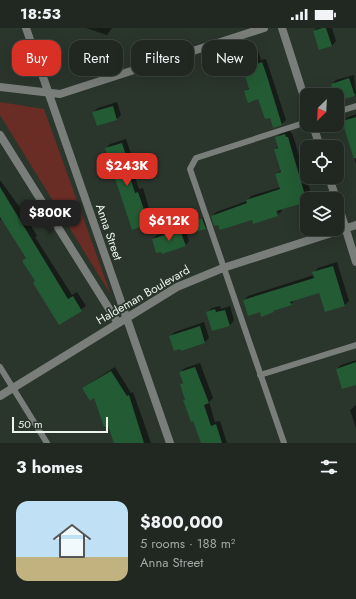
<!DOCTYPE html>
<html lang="en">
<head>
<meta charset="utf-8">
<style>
  body { margin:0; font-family:Jost,sans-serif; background:#2d342e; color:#f1f3f6; height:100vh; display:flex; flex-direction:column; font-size:15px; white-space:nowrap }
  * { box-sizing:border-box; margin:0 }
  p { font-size:13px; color:#a2a6a5 }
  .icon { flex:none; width:22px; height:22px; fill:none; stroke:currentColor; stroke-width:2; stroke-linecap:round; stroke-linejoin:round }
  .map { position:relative; height:415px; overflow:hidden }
  .side { display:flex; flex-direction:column; background:#202821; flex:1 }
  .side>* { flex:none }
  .banner { position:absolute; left:12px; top:12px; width:332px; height:36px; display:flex; gap:8px }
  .needle { width:26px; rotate:204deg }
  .buttons { position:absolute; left:300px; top:60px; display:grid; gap:8px }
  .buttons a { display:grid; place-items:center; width:44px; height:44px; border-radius:8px; background:#202821; box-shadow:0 4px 16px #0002,0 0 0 1px #3d443f; font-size:20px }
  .scale { position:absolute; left:12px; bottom:10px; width:96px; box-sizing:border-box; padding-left:4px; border:2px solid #edf4ee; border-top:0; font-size:11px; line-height:14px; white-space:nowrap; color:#edf4ee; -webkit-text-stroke:3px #2a352c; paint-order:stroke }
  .price { position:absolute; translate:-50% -34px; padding:0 9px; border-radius:8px; background:#d93025; color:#fff; font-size:13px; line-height:26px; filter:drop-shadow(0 1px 2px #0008) }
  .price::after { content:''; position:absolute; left:50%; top:24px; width:12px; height:9px; margin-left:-6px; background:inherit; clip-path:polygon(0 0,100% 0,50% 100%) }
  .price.active { background:#222; color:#fff }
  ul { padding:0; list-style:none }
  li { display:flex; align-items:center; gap:12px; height:100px; padding:0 16px }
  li+li { border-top:1px solid #3d443f }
  li span { display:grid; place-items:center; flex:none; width:112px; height:80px; border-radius:12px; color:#555 }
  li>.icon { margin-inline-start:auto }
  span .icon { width:48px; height:48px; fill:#fffc; stroke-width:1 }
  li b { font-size:17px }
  h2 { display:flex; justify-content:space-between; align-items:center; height:48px; padding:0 16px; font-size:17px }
  .tag { padding:0 14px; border-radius:12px; background:#202821; box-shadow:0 4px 16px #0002,0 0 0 1px #3d443f; font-size:14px; line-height:36px }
  .tag.active { background:#d93025; color:#fff }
  .status { display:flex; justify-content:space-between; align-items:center; height:28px; padding:0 20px; background:#202821; direction:ltr }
  .status svg { height:11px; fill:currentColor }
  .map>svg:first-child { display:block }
  .green { fill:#692d25 }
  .shadow { fill:#0007; fill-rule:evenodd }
  .building { fill:#235b34 }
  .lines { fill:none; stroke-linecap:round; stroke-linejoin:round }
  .lane { stroke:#797e7a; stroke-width:6 }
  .street { stroke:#797e7a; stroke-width:8 }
  .labels { text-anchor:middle; stroke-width:3.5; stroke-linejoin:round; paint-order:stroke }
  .street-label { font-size:12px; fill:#edf4ee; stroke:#2a352c }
</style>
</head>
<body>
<div class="status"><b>18:53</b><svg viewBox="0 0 49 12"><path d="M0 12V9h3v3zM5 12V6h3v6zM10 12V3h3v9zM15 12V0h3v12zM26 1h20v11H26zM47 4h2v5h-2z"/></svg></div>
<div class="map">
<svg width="356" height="415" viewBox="0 0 356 415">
  <rect width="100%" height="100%" fill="#2a352c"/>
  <!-- green -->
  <path class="green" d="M0,74L44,81L111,267L0,87Z"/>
  <!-- shadow -->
  <path class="shadow" d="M86,0H112L107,7Z
    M317,0H332L336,13L332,18L314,3Z
    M258,23L261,32L266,31L286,92L282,96L273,99L270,89L259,70L245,63L250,59L241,31L245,27Z
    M354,47L356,65L354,67H335L332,56L336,52Z
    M117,74L121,87L117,91L97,97L93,84L98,80Z
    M356,86V136L343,94L348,89Z
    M289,102L291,105H292L312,168L307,173L281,181L282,183L277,187L253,191L212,188L216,184L247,173L251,168L281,159L276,146L281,142L275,121L278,118L277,109L281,105ZM276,178L278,186H276Z
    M126,111L136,140L133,143L139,161L143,160L152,191L148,196L106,120L110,116Z
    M0,152L23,184L37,208L35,209L72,267L77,264L86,278L59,296L36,253L27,230L2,191L0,192Z
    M204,189L207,198L205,200L189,195Z
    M184,198L189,213L185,218L153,211L157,207Z
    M337,234L349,273L345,277L326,283L320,264L295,272L291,276L262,287L261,283L244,272L248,268L314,247L313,245L318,240Z
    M220,278L221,281L230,278L234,292L230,297L213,302L207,285L212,280Z
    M204,294L209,310L205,314L182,322L170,308L175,304Z
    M356,332V356L337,341L341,337Z
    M200,335L213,370L209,374L215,394L220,393L227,415H202L181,356L184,353L180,344L185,340Z
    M115,339L131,365L133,364L151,415H115L95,368L83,360Z
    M356,377V400L350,382Z"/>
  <!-- building -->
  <path class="building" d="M322,0H326L332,18L319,22L313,3Z
    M254,26L257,36L262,34L266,45L282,97L273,100L270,90L265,91L258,71L248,75L244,63L249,61L240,31Z
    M349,50L355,68L337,73V67H334L331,56Z
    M113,78L117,92L97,98L92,84Z
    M356,89V130L354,131L342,93Z
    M285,106L286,109H288L307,174L276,183L278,188L253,196L252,192L220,202L218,197L214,198L211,188L247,175L246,172L280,161L275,146L281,144L274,121L278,120L275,109Z
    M122,115L132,146H129L135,165L138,164L149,196L132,202L105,120Z
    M0,159L68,271L73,268L82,283L59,297L33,255L35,253L22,233L26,230L0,189Z
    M202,190L206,201L191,205L188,195Z
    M180,202L186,218L162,226L161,224L156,225L152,211Z
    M333,238L345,278L325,284L319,265L290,274L292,277L273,283L274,284L261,289L260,284L248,288L243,272L314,250L312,244Z
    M215,281L216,284L225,282L230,298L212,303L206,284Z
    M200,298L205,315L181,323L180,321L174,323L169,308Z
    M356,334V357L342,361L336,341Z
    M195,339L209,375L204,377L211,398L216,396L222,415H201L193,393L191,394L183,372H185L180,356L183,355L179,344Z
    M111,343L127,368L129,367L144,415H114L108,398L104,399L94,370L90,373L82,360Z"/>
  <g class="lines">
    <!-- lane -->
    <path class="lane" d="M337,84L356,78
      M0,339L47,415
      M260,347L356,317
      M284,415L190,141L196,130L307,94"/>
    <!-- street -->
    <path class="street" d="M26,0L170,415
      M282,0L307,78
      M0,59L60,66L264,0
      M313,97L320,119
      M0,107L118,295
      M329,149L336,171
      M337,173L356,234
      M0,368L177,259L223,240L356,197"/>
  </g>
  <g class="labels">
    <!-- street labels -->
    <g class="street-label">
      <text transform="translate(109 204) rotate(71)" y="4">Anna Street</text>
      <text transform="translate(143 267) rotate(-30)" y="4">Haldeman Boulevard</text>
    </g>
  </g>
</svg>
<div class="buttons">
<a><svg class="needle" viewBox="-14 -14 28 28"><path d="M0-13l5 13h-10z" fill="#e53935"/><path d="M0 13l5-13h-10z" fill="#a2a6a5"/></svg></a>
<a><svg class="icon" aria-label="locate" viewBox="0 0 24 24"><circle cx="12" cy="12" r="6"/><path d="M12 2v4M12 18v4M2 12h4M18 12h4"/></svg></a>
<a><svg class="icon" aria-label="layers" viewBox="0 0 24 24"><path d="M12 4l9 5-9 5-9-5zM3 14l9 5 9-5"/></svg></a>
</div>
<div class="scale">50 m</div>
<b class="price" style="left:127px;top:159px">$243K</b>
<b class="price active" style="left:50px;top:206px">$800K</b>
<b class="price" style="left:169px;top:214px">$612K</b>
<div class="banner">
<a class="tag active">Buy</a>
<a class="tag">Rent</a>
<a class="tag">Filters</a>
<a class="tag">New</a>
</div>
</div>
<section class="side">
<h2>3 homes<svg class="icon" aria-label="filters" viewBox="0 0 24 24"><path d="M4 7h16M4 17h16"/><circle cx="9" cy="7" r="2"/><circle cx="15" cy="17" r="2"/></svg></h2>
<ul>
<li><span style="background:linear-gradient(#bfe0f5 70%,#c2b280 0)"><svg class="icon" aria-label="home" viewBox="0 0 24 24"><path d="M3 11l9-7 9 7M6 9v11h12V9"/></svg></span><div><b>$800,000</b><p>5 rooms · 188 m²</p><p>Anna Street</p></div></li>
</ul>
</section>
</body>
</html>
